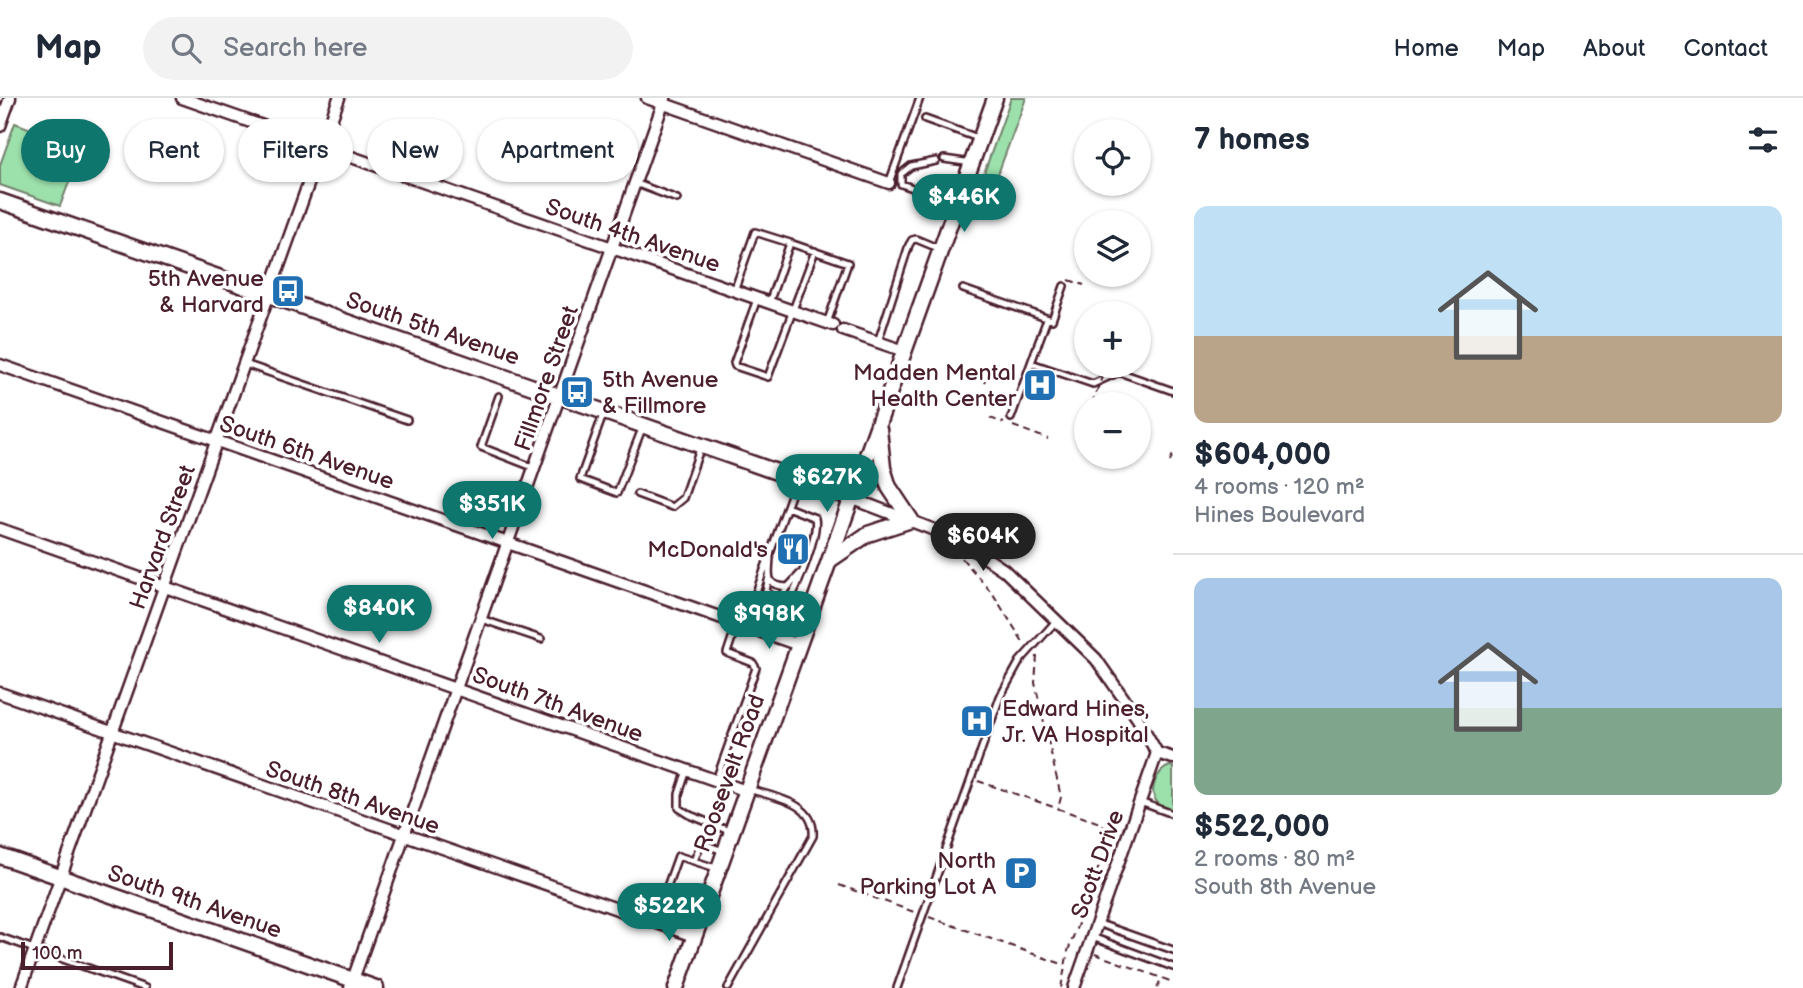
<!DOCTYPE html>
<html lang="en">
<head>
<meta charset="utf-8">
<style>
  body { margin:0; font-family:"Balsamiq Sans",sans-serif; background:#f2f2f3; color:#1f2937; height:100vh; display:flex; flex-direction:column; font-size:26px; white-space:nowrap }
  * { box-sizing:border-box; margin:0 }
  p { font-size:23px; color:#747a83 }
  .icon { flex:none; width:38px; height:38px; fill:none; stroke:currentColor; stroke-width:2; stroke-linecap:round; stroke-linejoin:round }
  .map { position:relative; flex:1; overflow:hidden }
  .details { display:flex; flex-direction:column; background:#fff; width:630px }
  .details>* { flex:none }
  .banner { position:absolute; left:21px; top:21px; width:665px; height:63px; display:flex; gap:14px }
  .buttons { position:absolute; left:1074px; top:21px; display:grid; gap:14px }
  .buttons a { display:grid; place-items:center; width:77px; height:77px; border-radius:50%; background:#fff; box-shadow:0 2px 5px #0004; font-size:35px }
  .scale { position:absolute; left:21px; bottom:18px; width:152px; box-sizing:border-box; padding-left:7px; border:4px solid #4a1f2b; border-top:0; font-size:19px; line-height:24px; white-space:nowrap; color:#4a1f2b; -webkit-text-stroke:5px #fff; paint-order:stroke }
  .price { position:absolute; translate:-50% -60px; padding:0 16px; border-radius:24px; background:#0f766e; color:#fff; font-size:23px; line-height:46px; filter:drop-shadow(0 2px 4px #0008) }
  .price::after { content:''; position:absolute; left:50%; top:42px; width:21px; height:16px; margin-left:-10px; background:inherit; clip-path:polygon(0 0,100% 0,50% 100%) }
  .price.on { background:#222; color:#fff }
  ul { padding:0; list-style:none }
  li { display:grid; align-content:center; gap:14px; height:371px; padding:0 21px }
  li+li { border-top:2px solid #e0e1e3 }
  li span { display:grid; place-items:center; height:217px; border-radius:14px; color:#555 }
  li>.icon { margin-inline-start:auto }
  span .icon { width:126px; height:126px; fill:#fffc; stroke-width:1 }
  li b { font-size:30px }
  h2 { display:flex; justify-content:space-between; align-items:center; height:84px; padding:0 21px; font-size:30px }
  .chip { padding:0 24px; border-radius:32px; background:#fff; box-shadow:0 2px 5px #0004; font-size:24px; line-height:63px }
  .chip.on { background:#0f766e; color:#fff }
  header { display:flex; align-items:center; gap:42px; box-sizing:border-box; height:98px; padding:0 35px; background:#fff; border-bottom:2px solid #e0e1e3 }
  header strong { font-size:33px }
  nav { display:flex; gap:38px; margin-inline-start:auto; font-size:24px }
  .search { width:490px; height:63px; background:#f2f2f3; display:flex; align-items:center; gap:18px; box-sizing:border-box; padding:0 24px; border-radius:38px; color:#747a83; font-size:26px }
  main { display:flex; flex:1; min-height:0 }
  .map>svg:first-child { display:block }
  .green { fill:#9ce0ac; stroke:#73806c; stroke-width:2 }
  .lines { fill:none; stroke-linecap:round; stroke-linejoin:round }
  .lane-casing { stroke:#4a1f2b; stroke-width:10 }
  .street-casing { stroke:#4a1f2b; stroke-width:15 }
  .secondary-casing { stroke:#4a1f2b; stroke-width:19 }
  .path { stroke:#4a1f2b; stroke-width:2; stroke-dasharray:7 5; stroke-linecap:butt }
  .lane { stroke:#fff; stroke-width:5 }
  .street { stroke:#fff; stroke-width:10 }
  .secondary { stroke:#fff; stroke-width:14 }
  .path-bridge { stroke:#4a1f2b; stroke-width:2; stroke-dasharray:7 5; stroke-linecap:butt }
  .labels { text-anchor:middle; stroke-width:7; stroke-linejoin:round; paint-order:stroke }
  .street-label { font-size:23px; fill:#4a1f2b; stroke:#fff }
  .poi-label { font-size:23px; fill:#4a1f2b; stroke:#fff; text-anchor:end }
</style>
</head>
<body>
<header>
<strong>Map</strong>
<div class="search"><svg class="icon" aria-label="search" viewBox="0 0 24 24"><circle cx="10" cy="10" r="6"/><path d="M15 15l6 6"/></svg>Search here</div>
<nav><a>Home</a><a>Map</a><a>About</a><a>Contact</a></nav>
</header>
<main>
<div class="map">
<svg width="1173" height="890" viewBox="0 0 1173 890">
  <rect width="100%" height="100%" fill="#fff"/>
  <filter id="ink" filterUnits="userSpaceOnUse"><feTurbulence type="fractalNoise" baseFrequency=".0143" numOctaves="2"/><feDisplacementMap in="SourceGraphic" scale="14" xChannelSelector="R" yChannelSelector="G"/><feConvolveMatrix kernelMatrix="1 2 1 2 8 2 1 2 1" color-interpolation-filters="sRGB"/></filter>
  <g filter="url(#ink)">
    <!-- green -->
    <path class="green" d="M1011,0H1026L988,103L984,107H976L974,103Z
      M15,25L82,50L60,108L0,87V67Z
      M1170,668L1173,669V713C1168,711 1162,710 1158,705C1147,694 1157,672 1170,668Z"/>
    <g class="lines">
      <!-- lane casing -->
      <g class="lane-casing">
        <path id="lane" d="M925,21L978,40
          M944,61L972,65
          M936,63L911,68L901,76V86L957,105
          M635,85L677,101
          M889,85L920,0
          M963,191L1052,222L1064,188
          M734,193L755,134L790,145
          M757,201L734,265L735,268L768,279L815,153
          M769,205L790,145L848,165L827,225
          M878,244L909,147L912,142L916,141L940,151
          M1031,265L1093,286L1119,274L1173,293
          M245,266L407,322
          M499,298L481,349L535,370
          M604,314L580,381L617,395L643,328
          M1011,320L1047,221
          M637,396L672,409L683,400L701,348
          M770,460C769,478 765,488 788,489L800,476
          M769,478L766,493L772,498L780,500L788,489
          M753,501L783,511C795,500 819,436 815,420L787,409
          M481,521L541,541
          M744,528L796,383
          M687,672L679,696V710L690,717L729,733
          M716,682L756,570L753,565L727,555L737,525
          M1140,704L1173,716
          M694,763L701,745L723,753
          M646,804L673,813L685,808L702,815
          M640,819L650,792L664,797L678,758L719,771
          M1097,825L1173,852
          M0,839L145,890
          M1092,839L1173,869
          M728,890L813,738C816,704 773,699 748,691
          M897,890L1000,599L1020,563L1057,522"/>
      </g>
      <!-- street casing -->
      <g class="street-casing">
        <path id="street" d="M182,0L833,227
          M647,0L889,85
          M0,28L10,0
          M843,232L904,253
          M0,267L799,547
          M851,400L958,441L1004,472L1096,561L1138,621L1157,655
          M0,431L746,693
          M0,595L694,838
          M1157,655L1173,660
          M21,890L339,0
          M350,890L665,0
          M1074,890L1157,655"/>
      </g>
      <!-- secondary casing -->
      <g class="secondary-casing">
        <path id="secondary" d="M0,103L851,400
          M830,462L868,436L911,422L889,389L883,370L879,331
          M0,758L376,890
          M676,890L995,0"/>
      </g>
      <!-- path -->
      <path class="path" d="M1069,182L1084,187
        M984,285L988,272
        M990,320L1004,325
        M1013,328L1048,341
        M1082,334L1087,320
        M1170,364L1173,356
        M954,451L993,496L1025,547
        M1037,558L1035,585L1061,699L1058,711
        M978,683L1100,725L1110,732V738L1068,853L1061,890
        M839,787L914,814
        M929,819L1065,867
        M1095,856L1173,884
        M1157,890L1161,881"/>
      <!-- lane -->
      <use href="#lane" class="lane"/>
      <!-- street -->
      <use href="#street" class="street"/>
      <!-- secondary -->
      <use href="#secondary" class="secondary"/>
      <!-- path-bridge -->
      <path class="path-bridge" d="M1092,306L1106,268"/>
    </g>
  </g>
  <!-- icons -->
  <defs>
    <g id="bus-square" transform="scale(1.75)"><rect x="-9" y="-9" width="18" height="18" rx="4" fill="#1f6fb2" stroke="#fff"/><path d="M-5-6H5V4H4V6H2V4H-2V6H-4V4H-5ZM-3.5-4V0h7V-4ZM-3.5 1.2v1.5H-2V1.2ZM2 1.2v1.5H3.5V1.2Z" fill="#fff"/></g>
    <g id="hospital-square" transform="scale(1.75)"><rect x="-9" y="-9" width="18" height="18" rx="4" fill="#1f6fb2" stroke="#fff"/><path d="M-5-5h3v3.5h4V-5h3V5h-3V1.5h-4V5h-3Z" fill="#fff"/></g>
    <g id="restaurant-square" transform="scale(1.75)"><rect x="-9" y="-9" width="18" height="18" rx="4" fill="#1f6fb2" stroke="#fff"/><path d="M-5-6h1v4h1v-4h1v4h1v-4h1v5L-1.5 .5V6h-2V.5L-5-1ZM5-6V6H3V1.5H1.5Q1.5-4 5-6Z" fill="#fff"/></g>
    <g id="parking-square" transform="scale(1.75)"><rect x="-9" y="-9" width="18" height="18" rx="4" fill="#1f6fb2" stroke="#fff"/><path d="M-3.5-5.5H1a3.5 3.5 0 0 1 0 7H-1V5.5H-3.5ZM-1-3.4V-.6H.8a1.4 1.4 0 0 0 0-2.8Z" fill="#fff"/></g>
  </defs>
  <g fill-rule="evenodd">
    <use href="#bus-square" x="288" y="193"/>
    <use href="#hospital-square" x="1040" y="287"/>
    <use href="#bus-square" x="577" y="294"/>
    <use href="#restaurant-square" x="793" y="451"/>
    <use href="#hospital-square" x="977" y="623"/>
    <use href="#parking-square" x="1021" y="775"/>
  </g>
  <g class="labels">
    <!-- street labels -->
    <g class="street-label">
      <text transform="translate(633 137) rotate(19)" y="8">South 4th Avenue</text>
      <text transform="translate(433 230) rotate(19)" y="8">South 5th Avenue</text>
      <text transform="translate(546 280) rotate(-71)" y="8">Fillmore Street</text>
      <text transform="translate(307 354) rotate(19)" y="8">South 6th Avenue</text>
      <text transform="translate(162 439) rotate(-70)" y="8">Harvard Street</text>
      <text transform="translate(558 606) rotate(20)" y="8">South 7th Avenue</text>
      <text transform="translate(729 675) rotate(-70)" y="8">Roosevelt Road</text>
      <text transform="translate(353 699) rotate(19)" y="8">South 8th Avenue</text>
      <text transform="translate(1097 766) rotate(-70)" y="8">Scott Drive</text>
      <text transform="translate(195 803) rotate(19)" y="8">South 9th Avenue</text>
    </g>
    <!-- poi labels -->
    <g class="poi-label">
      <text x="264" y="188">5th Avenue<tspan x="264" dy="26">&amp; Harvard</tspan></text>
      <text x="1016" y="282">Madden Mental<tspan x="1016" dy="26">Health Center</tspan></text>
      <text x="602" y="289" text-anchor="start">5th Avenue<tspan x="602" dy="26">&amp; Fillmore</tspan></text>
      <text x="768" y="459">McDonald's</text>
      <text x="1002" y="618" text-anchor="start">Edward Hines,<tspan x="1002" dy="26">Jr. VA Hospital</tspan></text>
      <text x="996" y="770">North<tspan x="996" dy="26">Parking Lot A</tspan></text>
    </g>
  </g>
</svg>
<div class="buttons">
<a><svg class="icon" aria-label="locate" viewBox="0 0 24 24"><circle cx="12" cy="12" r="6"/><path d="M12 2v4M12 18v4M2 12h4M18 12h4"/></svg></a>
<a><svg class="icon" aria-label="layers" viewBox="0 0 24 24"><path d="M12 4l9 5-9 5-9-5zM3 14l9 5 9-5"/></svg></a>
<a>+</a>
<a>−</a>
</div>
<div class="scale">100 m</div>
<b class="price" style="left:964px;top:136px">$446K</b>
<b class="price" style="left:827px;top:416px">$627K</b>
<b class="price" style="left:492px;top:443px">$351K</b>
<b class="price on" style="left:983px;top:475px">$604K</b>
<b class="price" style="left:379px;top:547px">$840K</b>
<b class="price" style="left:769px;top:553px">$998K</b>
<b class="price" style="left:669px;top:845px">$522K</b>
<div class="banner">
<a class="chip on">Buy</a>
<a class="chip">Rent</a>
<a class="chip">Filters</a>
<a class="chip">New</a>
<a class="chip">Apartment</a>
</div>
</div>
<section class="details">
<h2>7 homes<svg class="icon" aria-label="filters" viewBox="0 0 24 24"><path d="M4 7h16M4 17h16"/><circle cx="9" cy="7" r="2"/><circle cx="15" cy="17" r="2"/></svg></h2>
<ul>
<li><span style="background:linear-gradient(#bfe0f5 60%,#b9a48a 0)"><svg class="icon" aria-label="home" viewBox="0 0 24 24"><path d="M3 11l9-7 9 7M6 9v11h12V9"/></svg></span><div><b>$604,000</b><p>4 rooms · 120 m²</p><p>Hines Boulevard</p></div></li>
<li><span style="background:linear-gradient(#a9c7e8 60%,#7fa58c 0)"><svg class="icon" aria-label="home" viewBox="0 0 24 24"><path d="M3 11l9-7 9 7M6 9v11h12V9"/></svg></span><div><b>$522,000</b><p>2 rooms · 80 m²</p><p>South 8th Avenue</p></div></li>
</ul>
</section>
</main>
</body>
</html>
